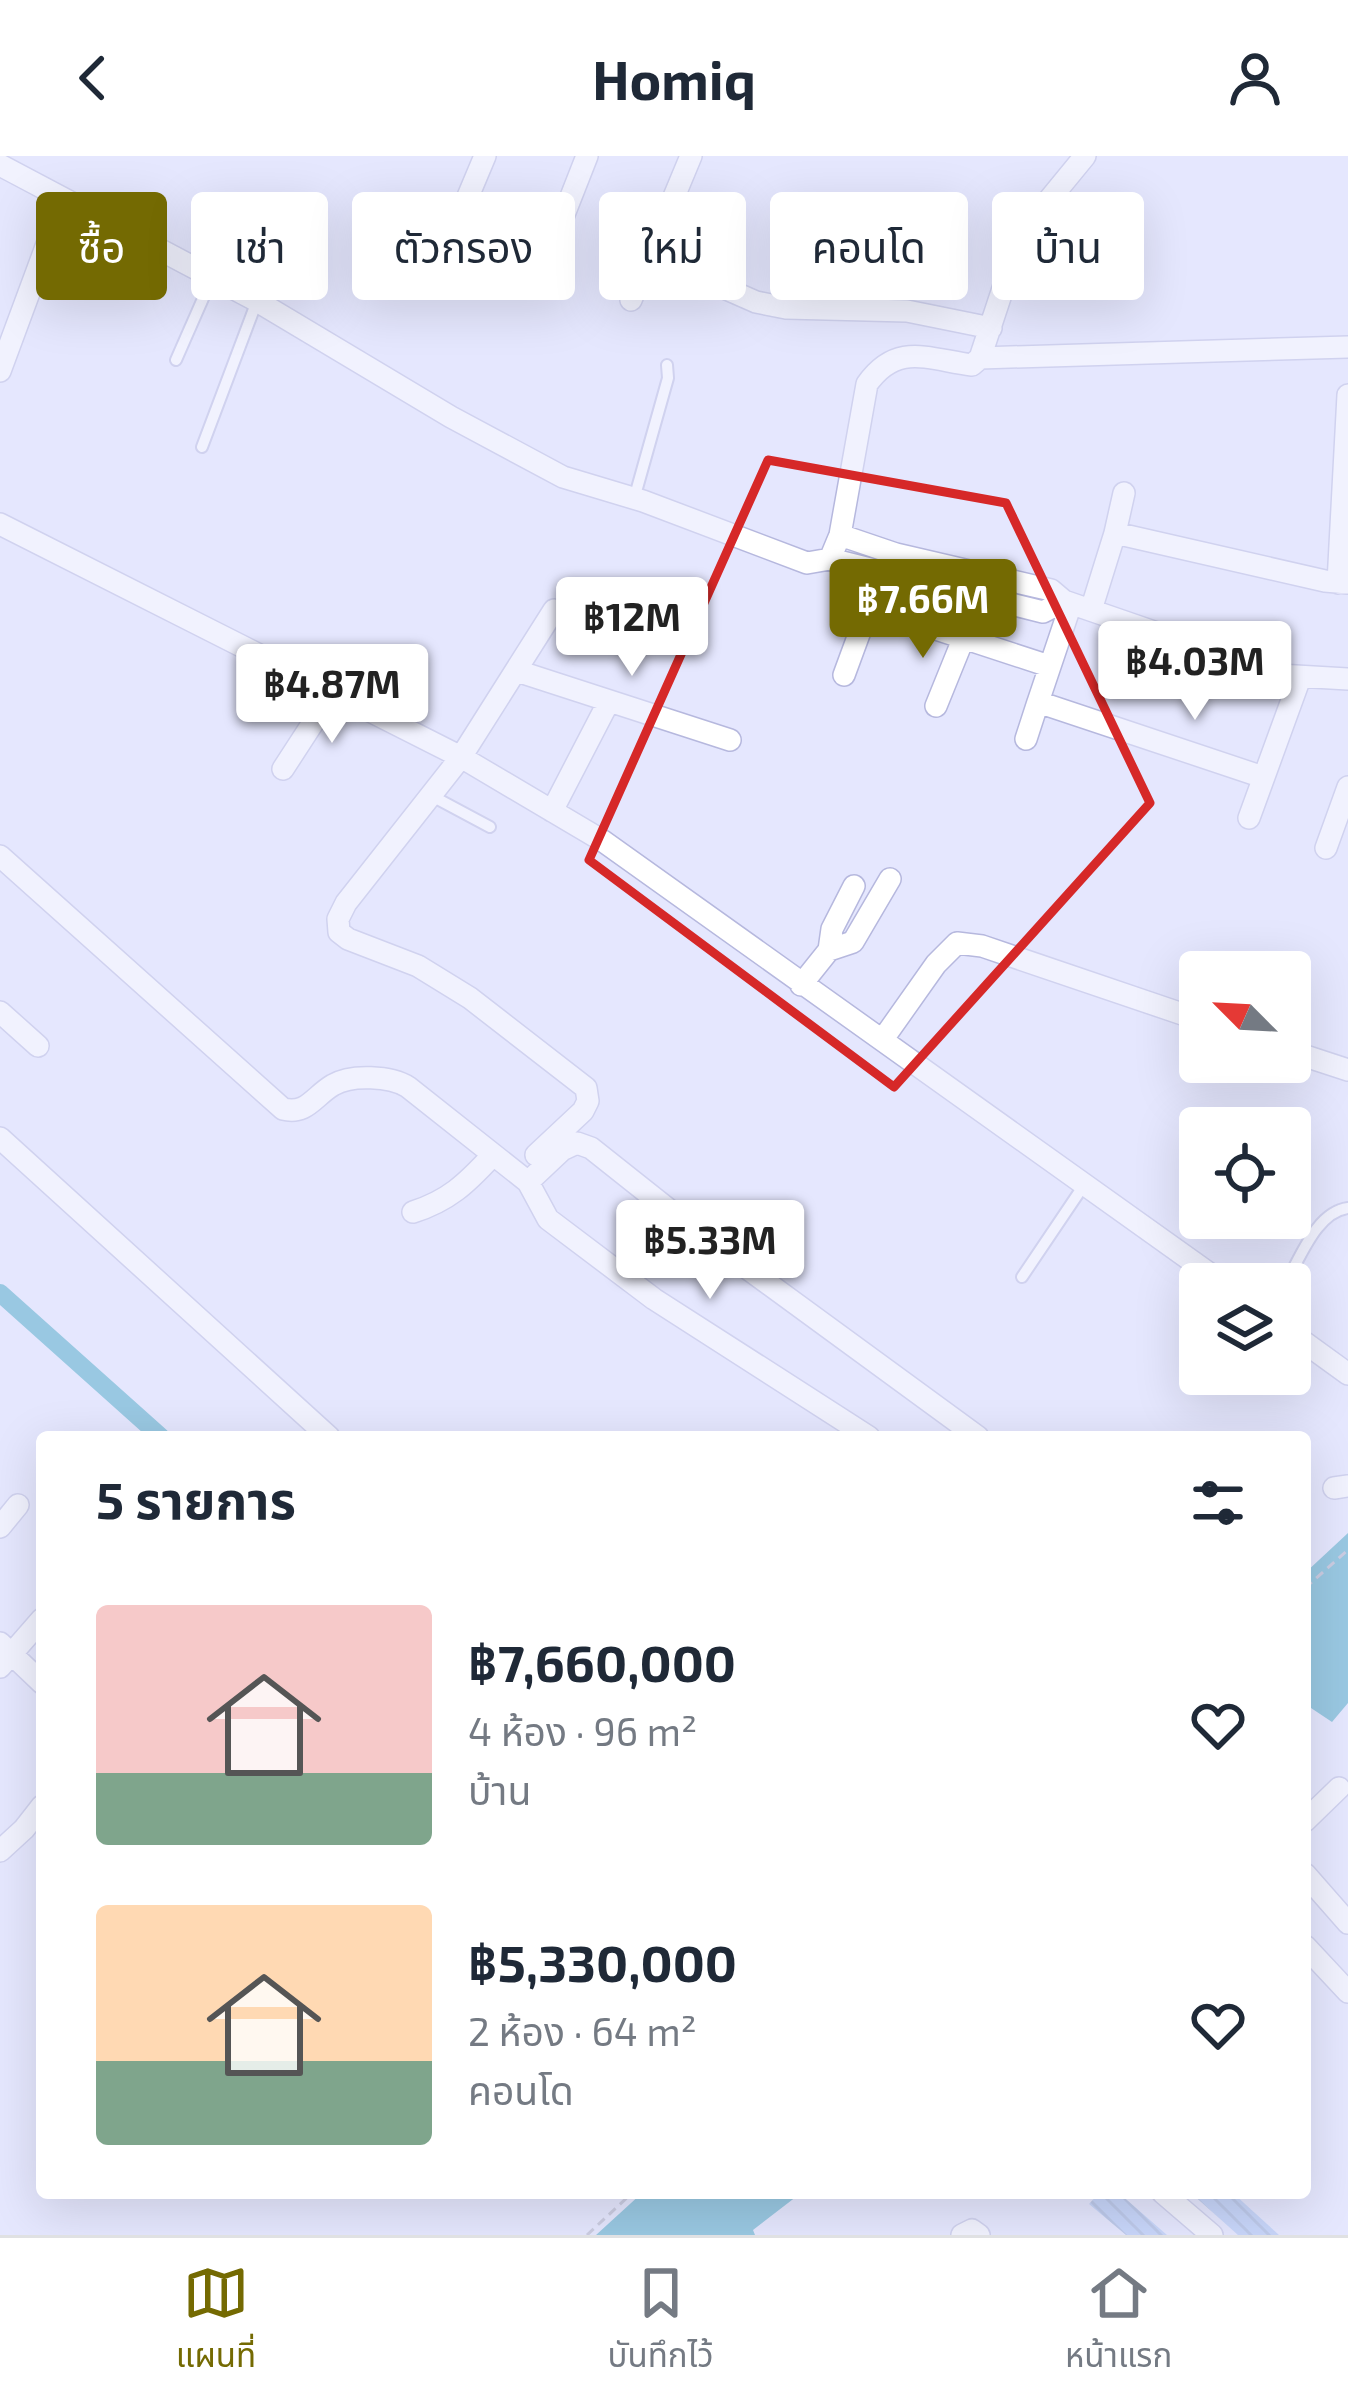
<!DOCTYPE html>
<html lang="th">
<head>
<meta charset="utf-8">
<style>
  body { margin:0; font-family:"Exo 2","Noto Sans Thai",sans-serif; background:#f6f6f7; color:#1f2937; height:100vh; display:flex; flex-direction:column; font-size:45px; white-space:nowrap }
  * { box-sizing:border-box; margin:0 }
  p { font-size:39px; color:#747a83 }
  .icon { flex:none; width:66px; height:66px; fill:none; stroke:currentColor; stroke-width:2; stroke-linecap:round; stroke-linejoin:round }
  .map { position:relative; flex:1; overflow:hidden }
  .details { position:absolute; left:36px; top:1275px; width:1275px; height:768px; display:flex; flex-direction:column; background:#fff; border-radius:12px; box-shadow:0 12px 48px #0002 }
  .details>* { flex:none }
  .banner { position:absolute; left:36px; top:36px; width:1278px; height:108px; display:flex; gap:24px }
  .needle { width:78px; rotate:294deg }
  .controls { position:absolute; left:1179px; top:795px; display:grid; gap:24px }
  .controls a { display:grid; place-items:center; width:132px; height:132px; border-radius:12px; background:#fff; box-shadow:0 12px 48px #0002; font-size:60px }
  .price { position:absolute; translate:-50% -102px; padding:0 27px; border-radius:12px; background:#fff; color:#222; font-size:39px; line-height:78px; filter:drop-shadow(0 3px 6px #0008) }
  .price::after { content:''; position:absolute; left:50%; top:72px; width:36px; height:27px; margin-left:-18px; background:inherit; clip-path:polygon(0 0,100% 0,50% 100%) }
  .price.current { background:#746a02; color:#fff }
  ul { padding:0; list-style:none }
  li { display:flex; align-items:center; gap:36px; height:300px; padding:0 60px }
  li span { display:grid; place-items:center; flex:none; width:336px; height:240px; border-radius:12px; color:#555 }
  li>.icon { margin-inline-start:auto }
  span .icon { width:144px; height:144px; fill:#fffc; stroke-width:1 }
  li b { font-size:51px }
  h2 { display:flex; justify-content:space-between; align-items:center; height:144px; padding:0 60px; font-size:51px }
  .pill { padding:0 42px; border-radius:12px; background:#fff; box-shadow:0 12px 48px #0002; font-size:42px; line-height:108px }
  .pill.current { background:#746a02; color:#fff }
  header { display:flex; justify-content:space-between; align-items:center; height:156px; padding:0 60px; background:#fff; font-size:54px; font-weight:700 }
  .menu { display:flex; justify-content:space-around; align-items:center; height:168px; border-top:3px solid #e0e1e3; background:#fff; font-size:33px; color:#747a83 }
  .menu a { display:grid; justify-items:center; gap:6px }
  .menu .current { color:#746a02 }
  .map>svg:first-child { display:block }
  .water { fill:#3da2c1 }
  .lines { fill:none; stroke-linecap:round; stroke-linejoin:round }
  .canal { stroke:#3da2c1; stroke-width:18 }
  .building { fill:url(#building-back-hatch) }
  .lane-casing { stroke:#b6b8de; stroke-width:14 }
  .street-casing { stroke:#b6b8de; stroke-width:24 }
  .path { stroke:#aaacc0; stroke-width:3; stroke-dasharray:9 6; stroke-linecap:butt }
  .lane { stroke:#fff; stroke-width:10 }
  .street { stroke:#fff; stroke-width:21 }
  .marked { fill:none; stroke:#d62828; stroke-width:9; stroke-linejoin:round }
</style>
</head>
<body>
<header><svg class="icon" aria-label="back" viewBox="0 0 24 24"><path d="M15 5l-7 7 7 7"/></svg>Homiq<svg class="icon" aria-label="person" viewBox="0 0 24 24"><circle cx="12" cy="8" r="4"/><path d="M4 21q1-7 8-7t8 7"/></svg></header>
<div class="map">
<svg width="1348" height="2079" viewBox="0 0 1348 2079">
  <defs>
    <pattern id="building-back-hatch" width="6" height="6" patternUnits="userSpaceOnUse" patternTransform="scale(3)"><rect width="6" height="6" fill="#a5c2f7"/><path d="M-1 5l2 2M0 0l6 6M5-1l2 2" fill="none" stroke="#8ea7d4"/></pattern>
  </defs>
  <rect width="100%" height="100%" fill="#e5e7fe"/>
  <!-- water -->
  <path class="water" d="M1348,1377V1547L1332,1566L1305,1548V1417Z
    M642,2037H801L753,2074L755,2079H596Z"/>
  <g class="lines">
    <!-- canal -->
    <path class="canal" d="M0,1137L161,1281"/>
  </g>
  <!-- building -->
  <path class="building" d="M1099,2037H1119L1167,2079H1126L1089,2048Z
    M1191,2037H1233L1279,2079H1238Z"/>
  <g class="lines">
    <!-- lane casing -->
    <g class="lane-casing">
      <path id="lane" d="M176,204L212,122
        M202,291L257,145
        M634,343L668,222L667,209
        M432,640L490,671
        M1022,1121L1084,1029
        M1285,1128C1300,1103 1316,1056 1348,1052"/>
    </g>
    <!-- street casing -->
    <g class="street-casing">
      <path id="street" d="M0,9L257,145L451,261L563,321L643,345L807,407L830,403L840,379L867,228C897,186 927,203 972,209L980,202L1021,78L1085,0
        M456,69L485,0
        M1021,78L1107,106
        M545,107L587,0
        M715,128L756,146L786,152L907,155L991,172
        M631,144L691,0
        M980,202L1348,191
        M0,215L63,45
        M0,368L461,601L603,685L1224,1128
        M1115,377L1124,337
        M840,379L896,398L1051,434L1064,445L1279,519L1348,523
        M830,403L1043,456L1064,445
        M1338,427L1348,239
        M1071,448L1038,546L1263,621
        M1091,454L1115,377L1325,425L1348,427
        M517,515L730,584
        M844,519L869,451L1049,510
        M936,550L964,481
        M1026,583L1038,546
        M283,613L333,536
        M552,655L609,545
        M1249,662L1300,522
        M1326,692L1348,631
        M0,700L283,953C307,959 314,940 333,929C351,918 391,920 408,931L528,1026L562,994L577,987L591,992L688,1069L978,1281
        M829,794L832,773L854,730
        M801,829L829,794L853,786L890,723
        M0,856L38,890
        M883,883L936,808L957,787L982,790L1200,864
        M1290,895L1348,914
        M0,982L329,1281
        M536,999L583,955L588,945L586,932L470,842L418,810L348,783L339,776L338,763L346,747L461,601L554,454
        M528,1026L548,1063L654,1143L869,1281
        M413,1056C448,1045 466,1028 491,1001
        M1290,1176L1348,1218
        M1334,1332L1348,1330
        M0,1371L18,1349
        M0,1487L42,1527
        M0,1511L42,1463
        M1305,1665L1339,1632
        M0,1695L24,1673L42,1650
        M1305,1718L1348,1767
        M1305,1790L1348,1836
        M1163,2037L1212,2079
        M962,2079L972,2074L979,2079"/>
    </g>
    <!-- path -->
    <path class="path" d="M1305,1432L1348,1394
      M587,2079L632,2037"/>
    <!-- lane -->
    <use href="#lane" class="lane"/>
    <!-- street -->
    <use href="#street" class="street"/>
  </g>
  <!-- marked area -->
  <path d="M0 0H1348V2079H0ZM768,304L1006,347L1150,647L894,931L589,704Z" fill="#e5e7fe" fill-opacity=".55" fill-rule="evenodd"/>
  <path class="marked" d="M768,304L1006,347L1150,647L894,931L589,704Z"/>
</svg>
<div class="controls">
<a><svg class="needle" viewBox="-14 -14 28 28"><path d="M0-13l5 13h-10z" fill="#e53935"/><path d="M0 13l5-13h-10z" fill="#747a83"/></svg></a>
<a><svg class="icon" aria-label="locate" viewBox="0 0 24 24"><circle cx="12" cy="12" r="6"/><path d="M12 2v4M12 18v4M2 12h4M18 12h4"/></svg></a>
<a><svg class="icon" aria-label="layers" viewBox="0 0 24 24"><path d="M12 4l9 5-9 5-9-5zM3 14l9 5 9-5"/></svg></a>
</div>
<b class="price current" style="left:923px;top:505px">฿7.66M</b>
<b class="price" style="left:632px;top:523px">฿12M</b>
<b class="price" style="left:1195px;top:567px">฿4.03M</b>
<b class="price" style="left:332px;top:590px">฿4.87M</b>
<b class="price" style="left:710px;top:1146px">฿5.33M</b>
<div class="banner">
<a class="pill current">ซื้อ</a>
<a class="pill">เช่า</a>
<a class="pill">ตัวกรอง</a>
<a class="pill">ใหม่</a>
<a class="pill">คอนโด</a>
<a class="pill">บ้าน</a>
</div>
<section class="details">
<h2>5 รายการ<svg class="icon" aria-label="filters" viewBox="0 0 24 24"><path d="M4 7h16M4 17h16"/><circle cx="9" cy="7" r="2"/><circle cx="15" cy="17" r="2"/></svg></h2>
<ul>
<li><span style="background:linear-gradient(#f6c9c9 70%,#7fa58c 0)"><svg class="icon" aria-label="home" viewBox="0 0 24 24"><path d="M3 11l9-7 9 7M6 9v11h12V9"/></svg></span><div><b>฿7,660,000</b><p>4 ห้อง · 96 m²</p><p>บ้าน</p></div><svg class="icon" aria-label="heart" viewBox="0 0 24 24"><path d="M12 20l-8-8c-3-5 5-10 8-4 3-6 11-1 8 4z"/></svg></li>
<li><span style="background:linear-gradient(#ffd9b3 65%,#7fa58c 0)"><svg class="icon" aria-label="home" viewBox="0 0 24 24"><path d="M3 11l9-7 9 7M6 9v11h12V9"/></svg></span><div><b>฿5,330,000</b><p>2 ห้อง · 64 m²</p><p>คอนโด</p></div><svg class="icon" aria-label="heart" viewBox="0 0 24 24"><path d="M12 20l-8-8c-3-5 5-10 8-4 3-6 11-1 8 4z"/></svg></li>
</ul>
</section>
</div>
<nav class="menu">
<a class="current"><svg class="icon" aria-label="map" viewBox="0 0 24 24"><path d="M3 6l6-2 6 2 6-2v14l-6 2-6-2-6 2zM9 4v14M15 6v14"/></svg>แผนที่</a>
<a><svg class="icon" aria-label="saved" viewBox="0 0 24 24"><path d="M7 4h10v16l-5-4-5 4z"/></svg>บันทึกไว้</a>
<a><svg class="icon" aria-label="home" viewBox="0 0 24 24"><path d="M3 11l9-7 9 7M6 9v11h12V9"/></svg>หน้าแรก</a>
</nav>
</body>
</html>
